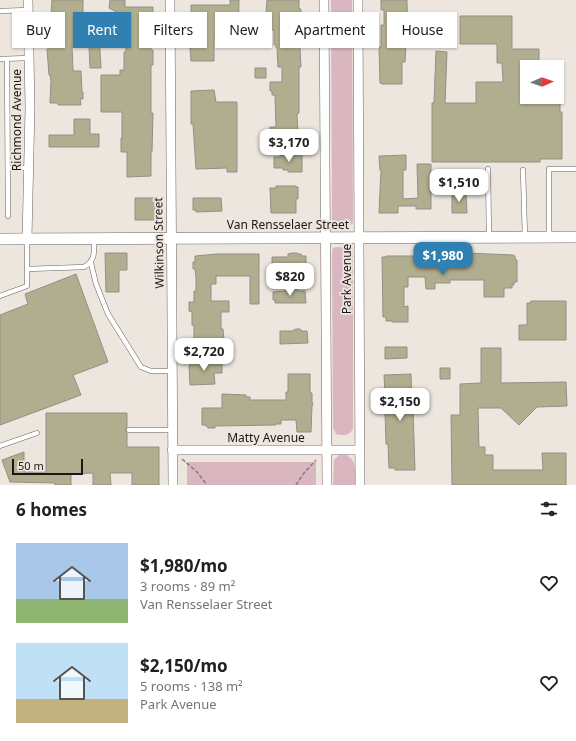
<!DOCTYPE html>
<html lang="en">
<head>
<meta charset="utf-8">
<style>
  body { margin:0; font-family:"Noto Sans",sans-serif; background:#f2f2f2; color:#202124; height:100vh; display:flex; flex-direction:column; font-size:15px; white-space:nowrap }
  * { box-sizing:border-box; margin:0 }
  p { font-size:13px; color:#757577 }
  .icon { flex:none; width:22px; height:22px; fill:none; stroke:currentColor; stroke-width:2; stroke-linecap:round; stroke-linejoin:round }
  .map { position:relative; height:485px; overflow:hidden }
  .drawer { display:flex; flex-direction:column; background:#fff; flex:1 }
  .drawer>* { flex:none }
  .banner { position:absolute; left:12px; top:12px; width:552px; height:36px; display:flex; gap:8px }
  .needle { width:26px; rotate:88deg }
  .controls { position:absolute; left:520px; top:60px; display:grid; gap:8px }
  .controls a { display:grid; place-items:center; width:44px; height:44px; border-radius:0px; background:#fff; box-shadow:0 1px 3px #0004; font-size:20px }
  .scale { position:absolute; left:12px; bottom:10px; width:71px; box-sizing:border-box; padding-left:4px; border:2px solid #1a1715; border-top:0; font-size:11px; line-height:14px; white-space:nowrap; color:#1a1715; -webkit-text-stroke:3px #ede6df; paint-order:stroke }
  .price { position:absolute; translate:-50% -34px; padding:0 9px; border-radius:8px; background:#fff; color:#222; font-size:13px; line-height:26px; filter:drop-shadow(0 1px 2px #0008) }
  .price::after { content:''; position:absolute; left:50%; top:24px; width:12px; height:9px; margin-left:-6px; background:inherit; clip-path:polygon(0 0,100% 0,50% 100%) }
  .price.active { background:#3080b1; color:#fff }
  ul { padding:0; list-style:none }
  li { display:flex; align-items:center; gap:12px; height:100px; padding:0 16px }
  li span { display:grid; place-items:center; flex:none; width:112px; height:80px; border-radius:0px; color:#555 }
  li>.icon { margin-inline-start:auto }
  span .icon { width:48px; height:48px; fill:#fffc; stroke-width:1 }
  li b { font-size:17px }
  h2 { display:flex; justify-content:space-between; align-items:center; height:48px; padding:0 16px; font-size:17px }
  .pill { padding:0 14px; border-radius:0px; background:#fff; box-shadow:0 1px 3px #0004; font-size:14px; line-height:36px }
  .pill.active { background:#3080b1; color:#fff }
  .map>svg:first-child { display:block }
  .green { fill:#dab6c0 }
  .building { fill:#b1ae8f; stroke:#919087 }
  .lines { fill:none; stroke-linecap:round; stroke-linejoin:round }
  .service-casing { stroke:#69635d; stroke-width:5.5 }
  .minor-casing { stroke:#69635d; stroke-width:10 }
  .tertiary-casing { stroke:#69635d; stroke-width:12 }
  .path { stroke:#847f7a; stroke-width:1.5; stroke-dasharray:4 2; stroke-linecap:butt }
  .service { stroke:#fff; stroke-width:4.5 }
  .minor { stroke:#fff; stroke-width:9 }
  .tertiary { stroke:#fff; stroke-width:11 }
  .labels { text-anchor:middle; stroke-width:3.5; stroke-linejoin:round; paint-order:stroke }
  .street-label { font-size:12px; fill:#1a1715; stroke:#ede6df }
</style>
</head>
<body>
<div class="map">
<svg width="576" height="485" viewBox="0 0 576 485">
  <rect width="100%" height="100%" fill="#ede6df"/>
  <!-- green -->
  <path class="green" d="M331,0H352L353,218V223L350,225H335L332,219Z
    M337,247L352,248L353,252V428C351,436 342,436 336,434L333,428L332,254L333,248Z
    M344,454C358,459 355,473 355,485H333L334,460L339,455Z
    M187,462H316V485H187Z"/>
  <!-- building -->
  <path class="building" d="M52,0H83V13L78,18V35H99L101,68H90L89,46H72L73,71H81L82,92H83V99H80L81,105H58V103H50L51,81L50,75H49L47,49H50L49,15H51Z
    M110,0H125V7H153V15L151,16V50H153V65H151V113H153L152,152H151V176L127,177V152H121V138H122V112H101V75H120V70H124V52H126V17L109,8Z
    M230,0H239L238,47H228V39H214V61H191L190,48H193V18H191V5H230Z
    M267,0H299V9H301V29H299L301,67H299V113L297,114L298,134L297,137H295V139L270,138V127H276L275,95H272V91H270V82H282V67H278L277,48H276V45H274V30H266V25H264V14H266Z
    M381,0H407L408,45H406L405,62H402V84H382L380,83L379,47H381V25H384V10H381Z
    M102,14H111V25H102Z
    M460,16H512V49H539V67H527V97H560V112H562V159H540V162H432V103H434L436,51L447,52L445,103H476V82H503L502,63H497V44H460Z
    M255,68H266V78H255Z
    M214,90L216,102H237V172H227V168L196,169L193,124H191V91Z
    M74,119H90V134H99V147H49V135H74Z
    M280,154H302V172H288V170H283V168H274V157H280Z
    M406,155V170H403V199L418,198L417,164H431V209H416V206H398V213H379L381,170H380L379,156Z
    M276,186H296V187H298V199H296V213H271L270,188H276Z
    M452,192H466L467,213H452Z
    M135,198H156V220H135Z
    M193,198H221L222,211L196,212V210H193Z
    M441,252L513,255L515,256V259L517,260V282H514V285H512V288H504V297H484V280H450V283H435V289H426L425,277H408V287H404V307L408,306V322H392V321H386V317H383L382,257H386V256H422V253Z
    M105,253H127V270H119V292H106Z
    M292,253H297L298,254H301L302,256H306V268H272V257H288V254Z
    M217,254H259V304H250V276H216V284H211V301H229V312H221V329H223L224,340L194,341V325H192V312L189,311V302H194V291H196V277L195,269H193V262H195V256Z
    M76,274L108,362L73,375L81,395L0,425V315L28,304L25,294Z
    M291,288H295L299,291H305L306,303H275V300H273V292L286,291V290Z
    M531,301H566V340H519V325H527V303H530Z
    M296,329H300L302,331H307L308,343L280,344V331H292Z
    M385,347H407V358L385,359Z
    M481,348H501V383L566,382L567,406L537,407L519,425L501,408H478L479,447H485V455H493V470H543L542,453H566V485H452L451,415H460V384L481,383Z
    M196,360H222V373H214L215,384L190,385L189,367L191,361Z
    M440,368H450V379H440Z
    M288,374H310V393H312V402L313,404L312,406L311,432H297L296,420H281V424H276V425L215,426V428H208L205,425H202V408H222V394L246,395V397H250V400H286V392H288Z
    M411,374L412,410H413L415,470H395V468H389L388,444H386L385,411H386L384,375Z
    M46,413H127V427L125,430L127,433V447H159V485H132V473H110L111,485H93V473L71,474V485H55V483L10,482L2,460L24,452V472H46Z"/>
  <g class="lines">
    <!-- service casing -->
    <g class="service-casing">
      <path id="service" d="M0,11L28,10
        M0,59L29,58
        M7,59L8,216
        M8,168H29
        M488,169L489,238
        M523,170L525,238
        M549,237V169H576
        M91,263L96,284L108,314L141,367L151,371H172
        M28,269L84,267C96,260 94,252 94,239
        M0,296L27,286V239
        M129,430H172
        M0,446L37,433"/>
    </g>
    <!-- minor casing -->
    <g class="minor-casing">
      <path id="minor" d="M170,0L173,485
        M324,0L327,485
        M358,0L360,485
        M27,239L30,107L28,0
        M172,450H360"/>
    </g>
    <!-- tertiary casing -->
    <g class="tertiary-casing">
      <path id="tertiary" d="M0,239L576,237"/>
    </g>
    <!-- path -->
    <path class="path" d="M182,459L197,472L207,485
      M296,485L304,473L316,460"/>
    <!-- service -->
    <use href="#service" class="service"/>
    <!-- minor -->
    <use href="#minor" class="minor"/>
    <!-- tertiary -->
    <use href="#tertiary" class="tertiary"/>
  </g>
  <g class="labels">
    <!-- street labels -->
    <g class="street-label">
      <text transform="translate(17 120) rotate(-90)" y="4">Richmond Avenue</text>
      <text x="288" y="229">Van Rensselaer Street</text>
      <text transform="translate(159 243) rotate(-91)" y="4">Wilkinson Street</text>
      <text transform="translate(347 279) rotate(-90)" y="4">Park Avenue</text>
      <text x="266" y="442">Matty Avenue</text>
    </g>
  </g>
</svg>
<div class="controls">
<a><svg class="needle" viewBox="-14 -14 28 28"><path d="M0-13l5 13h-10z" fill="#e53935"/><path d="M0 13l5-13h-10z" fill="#757577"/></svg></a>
</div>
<div class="scale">50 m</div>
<b class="price" style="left:289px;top:163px">$3,170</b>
<b class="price" style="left:459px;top:203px">$1,510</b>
<b class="price active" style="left:443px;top:276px">$1,980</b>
<b class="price" style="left:290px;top:297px">$820</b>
<b class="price" style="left:204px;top:372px">$2,720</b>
<b class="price" style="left:400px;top:422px">$2,150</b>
<div class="banner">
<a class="pill">Buy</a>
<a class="pill active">Rent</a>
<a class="pill">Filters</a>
<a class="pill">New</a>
<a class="pill">Apartment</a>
<a class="pill">House</a>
</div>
</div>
<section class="drawer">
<h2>6 homes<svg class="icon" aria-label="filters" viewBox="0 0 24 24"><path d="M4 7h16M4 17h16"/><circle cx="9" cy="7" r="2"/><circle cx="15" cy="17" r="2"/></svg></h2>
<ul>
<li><span style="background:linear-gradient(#a9c7e8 70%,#8fb573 0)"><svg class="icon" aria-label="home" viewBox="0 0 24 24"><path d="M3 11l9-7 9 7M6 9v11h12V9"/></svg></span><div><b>$1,980/mo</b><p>3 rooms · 89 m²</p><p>Van Rensselaer Street</p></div><svg class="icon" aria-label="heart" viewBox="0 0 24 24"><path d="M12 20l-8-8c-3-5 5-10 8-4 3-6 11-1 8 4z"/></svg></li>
<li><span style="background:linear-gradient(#bfe0f5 70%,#c2b280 0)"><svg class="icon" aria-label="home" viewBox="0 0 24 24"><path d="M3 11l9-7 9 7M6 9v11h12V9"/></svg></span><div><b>$2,150/mo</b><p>5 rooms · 138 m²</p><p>Park Avenue</p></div><svg class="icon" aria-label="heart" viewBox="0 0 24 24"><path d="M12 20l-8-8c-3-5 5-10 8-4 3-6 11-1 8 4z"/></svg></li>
</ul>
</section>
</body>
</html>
